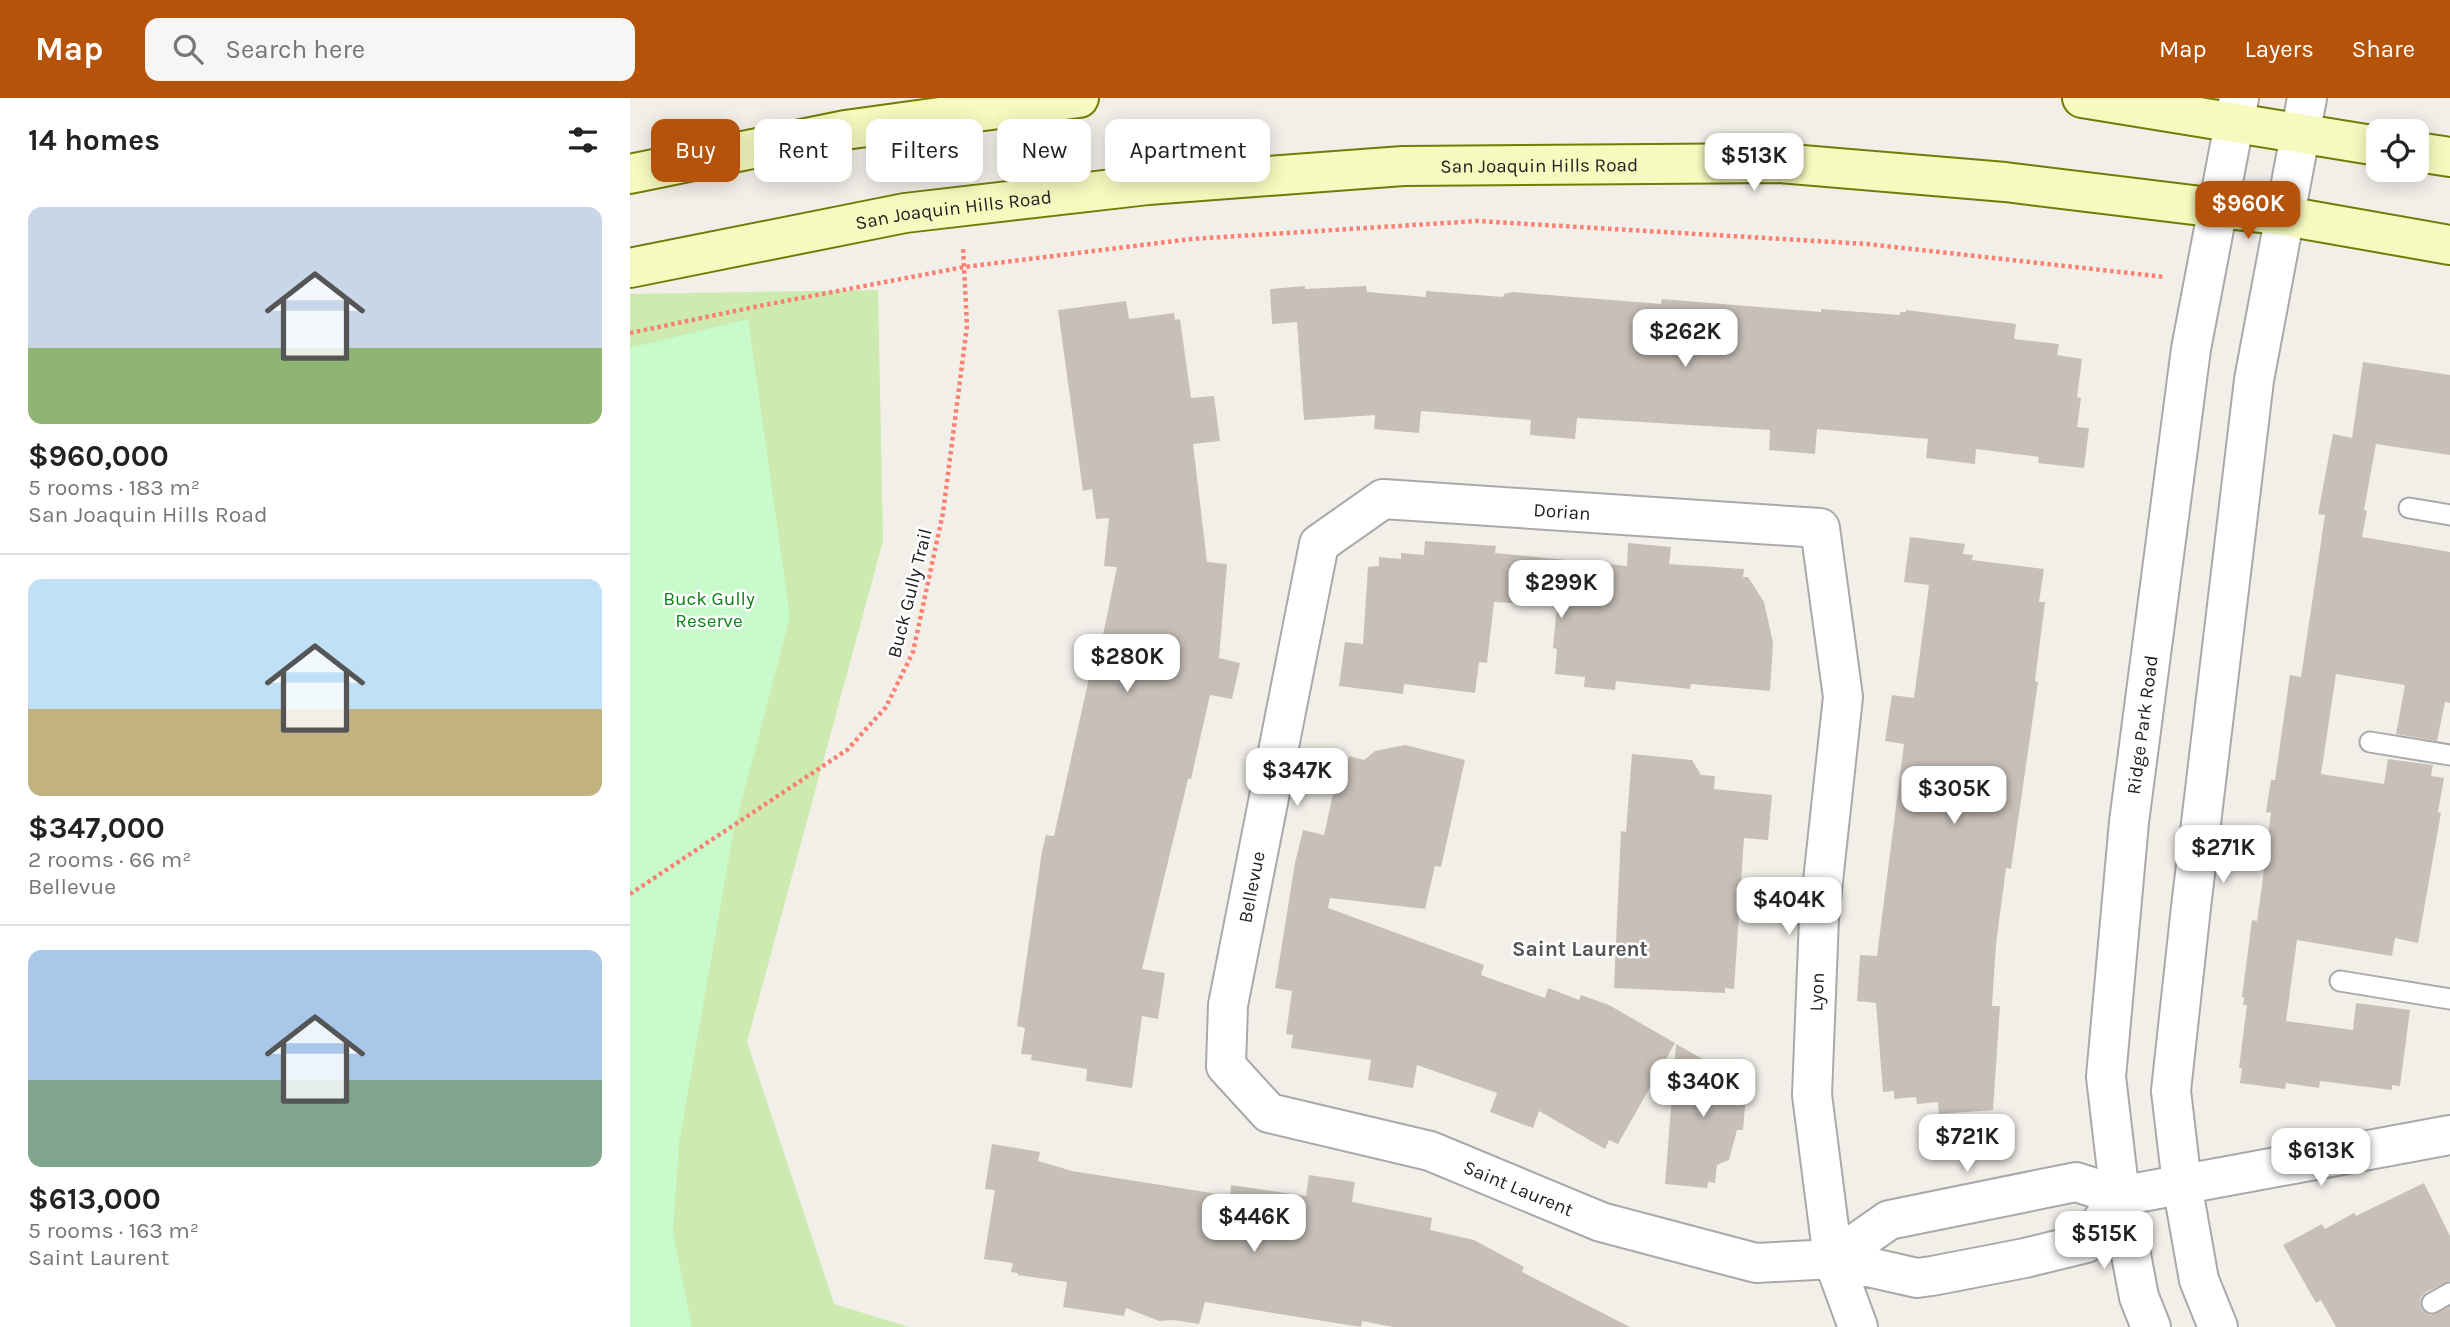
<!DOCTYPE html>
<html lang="en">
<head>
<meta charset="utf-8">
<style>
  body { margin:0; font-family:Karla,sans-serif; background:#f6f6f6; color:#222; height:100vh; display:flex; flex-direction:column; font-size:26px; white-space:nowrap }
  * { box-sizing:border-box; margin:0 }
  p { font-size:23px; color:#767676 }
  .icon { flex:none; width:38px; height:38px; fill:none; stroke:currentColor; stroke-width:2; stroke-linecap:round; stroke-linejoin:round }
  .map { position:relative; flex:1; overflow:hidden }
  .sheet { display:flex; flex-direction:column; background:#fff; width:630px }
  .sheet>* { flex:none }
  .guide { position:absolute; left:21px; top:21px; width:665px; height:63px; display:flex; gap:14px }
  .buttons { position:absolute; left:1736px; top:21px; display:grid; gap:14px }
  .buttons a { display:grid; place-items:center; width:63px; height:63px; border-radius:14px; background:#fff; box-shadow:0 4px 18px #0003; font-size:35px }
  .price { position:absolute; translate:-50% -60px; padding:0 16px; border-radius:14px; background:#fff; color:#222; font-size:23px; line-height:46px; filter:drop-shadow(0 2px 4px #0008) }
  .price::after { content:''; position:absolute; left:50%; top:42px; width:21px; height:16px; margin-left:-10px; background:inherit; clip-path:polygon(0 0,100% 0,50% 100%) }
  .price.selected { background:#b45309; color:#fff }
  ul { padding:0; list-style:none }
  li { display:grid; align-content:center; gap:14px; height:371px; padding:0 28px }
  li+li { border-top:2px solid #e0e0e0 }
  li span { display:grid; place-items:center; height:217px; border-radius:14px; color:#555 }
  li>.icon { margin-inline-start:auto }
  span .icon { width:126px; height:126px; fill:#fffc; stroke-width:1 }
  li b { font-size:30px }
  h2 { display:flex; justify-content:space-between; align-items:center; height:84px; padding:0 28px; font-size:30px }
  .tag { padding:0 24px; border-radius:14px; background:#fff; box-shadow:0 4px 18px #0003; font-size:24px; line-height:63px }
  .tag.selected { background:#b45309; color:#fff }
  header { display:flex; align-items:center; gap:42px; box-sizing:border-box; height:98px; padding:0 35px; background:#b45309; color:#fff }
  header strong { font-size:33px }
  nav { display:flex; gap:38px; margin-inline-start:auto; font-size:24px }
  .search { width:490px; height:63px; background:#f6f6f6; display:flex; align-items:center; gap:18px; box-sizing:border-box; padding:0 24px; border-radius:14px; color:#767676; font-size:26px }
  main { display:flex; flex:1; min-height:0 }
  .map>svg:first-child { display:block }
  .grass { fill:#cdebb0 }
  .park { fill:#c8facc }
  .building { fill:#c7bfb8 }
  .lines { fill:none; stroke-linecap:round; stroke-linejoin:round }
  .service-casing { stroke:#a9a9a9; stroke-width:23 }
  .minor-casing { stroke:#a9a9a9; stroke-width:42 }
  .tertiary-casing { stroke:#a9a9a9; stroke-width:42 }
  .secondary-casing { stroke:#707d05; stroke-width:42 }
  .path { stroke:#fa8072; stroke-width:4.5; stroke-dasharray:3.5 3.5; stroke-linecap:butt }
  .service { stroke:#fff; stroke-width:19 }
  .minor { stroke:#fff; stroke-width:38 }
  .tertiary { stroke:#fff; stroke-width:38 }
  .secondary { stroke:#f7fabf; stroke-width:38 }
  .labels { text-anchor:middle; stroke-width:5; stroke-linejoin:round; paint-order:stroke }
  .street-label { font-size:19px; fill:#222; stroke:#fff }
  .park-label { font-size:19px; fill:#0c8416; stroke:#fff }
  .neighbourhood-label { font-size:21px; font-weight:bold; fill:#555; stroke:#fff }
</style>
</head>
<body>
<header>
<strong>Map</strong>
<div class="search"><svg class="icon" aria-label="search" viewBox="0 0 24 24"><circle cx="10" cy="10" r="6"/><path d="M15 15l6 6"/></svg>Search here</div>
<nav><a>Map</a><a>Layers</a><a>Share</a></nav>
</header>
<main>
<section class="sheet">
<h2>14 homes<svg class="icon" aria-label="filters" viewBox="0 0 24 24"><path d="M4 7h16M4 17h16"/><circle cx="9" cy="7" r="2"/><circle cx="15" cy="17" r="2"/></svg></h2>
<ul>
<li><span style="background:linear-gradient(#c9d6e8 65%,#8fb573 0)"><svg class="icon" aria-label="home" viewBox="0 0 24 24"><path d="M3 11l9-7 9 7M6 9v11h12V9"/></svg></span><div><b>$960,000</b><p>5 rooms · 183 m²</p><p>San Joaquin Hills Road</p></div></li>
<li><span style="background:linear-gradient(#bfe0f5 60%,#c2b280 0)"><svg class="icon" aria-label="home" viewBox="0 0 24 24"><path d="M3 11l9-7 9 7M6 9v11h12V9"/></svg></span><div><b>$347,000</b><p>2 rooms · 66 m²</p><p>Bellevue</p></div></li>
<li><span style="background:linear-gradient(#a9c7e8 60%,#7fa58c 0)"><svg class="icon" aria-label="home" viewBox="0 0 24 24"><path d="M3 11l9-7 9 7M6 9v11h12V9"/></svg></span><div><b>$613,000</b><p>5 rooms · 163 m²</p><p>Saint Laurent</p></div></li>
</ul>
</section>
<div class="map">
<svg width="1820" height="1229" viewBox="0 0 1820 1229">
  <rect width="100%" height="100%" fill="#f2efe9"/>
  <!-- grass -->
  <path class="grass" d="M248,192L253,443L117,944L204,1206L279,1229H0V196Z"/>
  <!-- park -->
  <path class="park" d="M118,221L160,519L103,736L49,1045L43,1134L62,1229H0V250Z"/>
  <!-- building -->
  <path class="building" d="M675,188V191L736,188L737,194L796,199V193L873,199L874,196L883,194L1031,206L1032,201L1191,214V211L1270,217V214H1276V212L1386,226L1384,241L1429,246L1427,257L1452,261L1447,299L1451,300L1447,329L1459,330L1454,370L1408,365L1409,359L1346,351L1345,366L1296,360L1298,341L1187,331L1185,356L1139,352L1140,332L947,320L945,341L900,337L901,322L791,313L789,335L744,331L745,317L674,322L667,224L642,226L640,191Z
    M496,203L499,221L544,215L545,222L550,221L561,300L584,298L590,343L563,346L577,464L597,466L589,560L610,565L602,601L580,597L561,681H558L512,871L535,875L528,921L512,918L502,990L456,983L457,971L401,962L402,957L391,956L395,930L387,928L412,753L416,737L424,738L459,580L464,581L487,469L474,468L479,420L466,421L462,391L453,393L428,212Z
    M1733,264L1820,277V357L1746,346L1734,412L1737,413L1732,439L1820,454V605L1815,604L1807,643L1766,636L1775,587L1706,576L1691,676L1754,686L1758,661L1803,667L1801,678L1814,680L1808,714L1811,715L1788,845L1765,840L1762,858L1667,842L1656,923L1723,932L1726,905L1780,912L1770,988L1762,987V992L1690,983L1689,990L1656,985L1655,991L1610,985L1612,970H1609L1617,907H1613L1614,899H1612L1622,822L1627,823L1632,787L1641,715L1636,714L1641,682H1645L1660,577L1671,579L1695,417L1688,416L1703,336L1722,340Z
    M1280,439L1335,446L1333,456L1343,457L1342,462L1414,471L1409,504H1415L1405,583L1408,584L1381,771L1376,770L1366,846L1362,908H1370L1363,1012L1309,1016L1308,1004L1287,1006L1286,999L1264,1001V993L1253,994L1246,905L1227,903L1230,857L1247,858L1274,646L1255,643L1262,597L1284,600L1299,487L1274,484Z
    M795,443L866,448L865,455L997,468L998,445L1041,449L1039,466L1114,471L1113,479H1118L1134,504L1143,545L1140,593L1061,586L1060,591L986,583L985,592L954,589L955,579L925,576L927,551L923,550L927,508L864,504L857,565L849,564L845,595L774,586L773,596L709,588L715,544L733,546L738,469L749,468V459L771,461V455L794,457Z
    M775,647L835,662L811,769L805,768L795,811L700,800L698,810L854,867L851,877L915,900L918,890L949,902L951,897L979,907L1045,945L988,1046L979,1042L975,1051L909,1013L903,1030L860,1014L867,995L787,967L783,990L738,982L741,962L661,950L663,937L656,936L662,893L645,890L665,765L673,732L694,737L710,664L717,666L719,658L734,662L745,653Z
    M1002,656L1062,662L1071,677L1085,678L1084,691L1142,697L1138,742L1114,740L1104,891L1095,890V895L984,890L991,733L996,734Z
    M1046,946L1087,969L1118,972L1113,1032H1107L1099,1062L1087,1067L1085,1085L1078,1084L1077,1090L1035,1086Z
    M362,1046L410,1054L408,1063L442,1073L600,1098L601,1087L676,1098L679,1077L725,1084L722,1104L802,1120L800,1132L844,1142L894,1169L892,1174L1000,1229H763L732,1223L731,1229L575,1204L569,1226L544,1222L529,1223L496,1210L494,1218L433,1209L437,1184L388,1177V1175L381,1174L383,1165L354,1161L365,1092L355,1091Z
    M1794,1085L1820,1138V1183L1796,1194L1791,1199L1790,1205L1792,1212L1801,1217L1820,1209V1229H1706L1691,1202L1686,1205L1653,1147L1692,1126L1695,1131L1724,1115L1726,1118Z"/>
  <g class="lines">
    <!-- service casing -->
    <g class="service-casing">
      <path id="service" d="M1779,410L1820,417
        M1740,644L1820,657
        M1710,883L1820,901
        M1802,1205L1820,1195"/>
    </g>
    <!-- minor casing -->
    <g class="minor-casing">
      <g id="minor">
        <path d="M1203,1161L1259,1122L1446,1084L1490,1098L1820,1037"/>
        <path id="s1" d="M1228,1229L1203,1161L1182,997L1189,820L1213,599L1190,430L753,401L689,446L598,907L596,968L639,1015L800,1053L971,1124L1126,1165L1203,1161L1287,1180L1302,1178L1395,1160L1456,1145L1490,1098"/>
      </g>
    </g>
    <!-- tertiary casing -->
    <g class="tertiary-casing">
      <g id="tertiary">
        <path id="s2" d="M1521,1229L1509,1199L1490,1098L1476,979L1499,724L1561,251L1609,0"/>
        <path d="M1588,1229L1569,1182L1552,1086L1541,993L1561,809L1624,282L1677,0"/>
      </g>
    </g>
    <!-- secondary casing -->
    <g class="secondary-casing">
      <g id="secondary">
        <path d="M1452,0L1748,48"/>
        <path d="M1787,54L1820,59"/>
        <path d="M0,76L215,32L449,0"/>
        <path id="s3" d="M0,170L275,115L518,87L773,68L1148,65L1375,84L1588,110L1655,118L1820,147"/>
      </g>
    </g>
    <!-- path -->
    <path class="path" d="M0,235L129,208L334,169L561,141L847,123L1237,146L1535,179
      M0,796L217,652L256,609L283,554L313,415L337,228L333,149"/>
    <!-- service -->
    <use href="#service" class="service"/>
    <!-- minor -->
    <use href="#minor" class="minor"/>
    <!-- tertiary -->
    <use href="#tertiary" class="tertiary"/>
    <!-- secondary -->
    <use href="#secondary" class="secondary"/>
  </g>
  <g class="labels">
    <!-- street labels -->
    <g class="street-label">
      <text dy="7" stroke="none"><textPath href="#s3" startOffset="917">San Joaquin Hills Road</textPath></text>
      <text dy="7" stroke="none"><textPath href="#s3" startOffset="329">San Joaquin Hills Road</textPath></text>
      <text transform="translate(932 413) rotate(4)" y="7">Dorian</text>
      <text transform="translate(279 495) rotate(-76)" y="7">Buck Gully Trail</text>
      <text dy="7" stroke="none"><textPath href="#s2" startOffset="609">Ridge Park Road</textPath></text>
      <text transform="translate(621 789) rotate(-79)" y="7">Bellevue</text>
      <text dy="7" stroke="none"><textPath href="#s1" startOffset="341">Lyon</textPath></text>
      <text dy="7" stroke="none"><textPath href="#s1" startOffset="2180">Saint Laurent</textPath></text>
    </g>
    <!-- park labels -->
    <g class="park-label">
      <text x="79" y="507">Buck Gully<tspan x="79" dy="22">Reserve</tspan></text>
    </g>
    <!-- neighbourhood labels -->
    <g class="neighbourhood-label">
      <text x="950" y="858">Saint Laurent</text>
    </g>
  </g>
</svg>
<div class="buttons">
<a><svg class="icon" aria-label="locate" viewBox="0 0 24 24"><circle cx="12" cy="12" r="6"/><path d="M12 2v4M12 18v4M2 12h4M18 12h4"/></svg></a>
</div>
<b class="price" style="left:1124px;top:95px">$513K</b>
<b class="price selected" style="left:1618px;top:143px">$960K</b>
<b class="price" style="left:1055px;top:271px">$262K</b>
<b class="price" style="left:931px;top:522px">$299K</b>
<b class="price" style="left:497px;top:596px">$280K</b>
<b class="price" style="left:667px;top:710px">$347K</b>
<b class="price" style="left:1324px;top:728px">$305K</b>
<b class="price" style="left:1593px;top:787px">$271K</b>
<b class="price" style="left:1159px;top:839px">$404K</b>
<b class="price" style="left:1073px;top:1021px">$340K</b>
<b class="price" style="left:1337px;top:1076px">$721K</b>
<b class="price" style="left:1691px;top:1090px">$613K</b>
<b class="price" style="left:624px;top:1156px">$446K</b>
<b class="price" style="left:1474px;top:1173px">$515K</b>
<div class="guide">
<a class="tag selected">Buy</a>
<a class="tag">Rent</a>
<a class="tag">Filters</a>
<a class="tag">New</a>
<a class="tag">Apartment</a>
</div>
</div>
</main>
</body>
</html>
